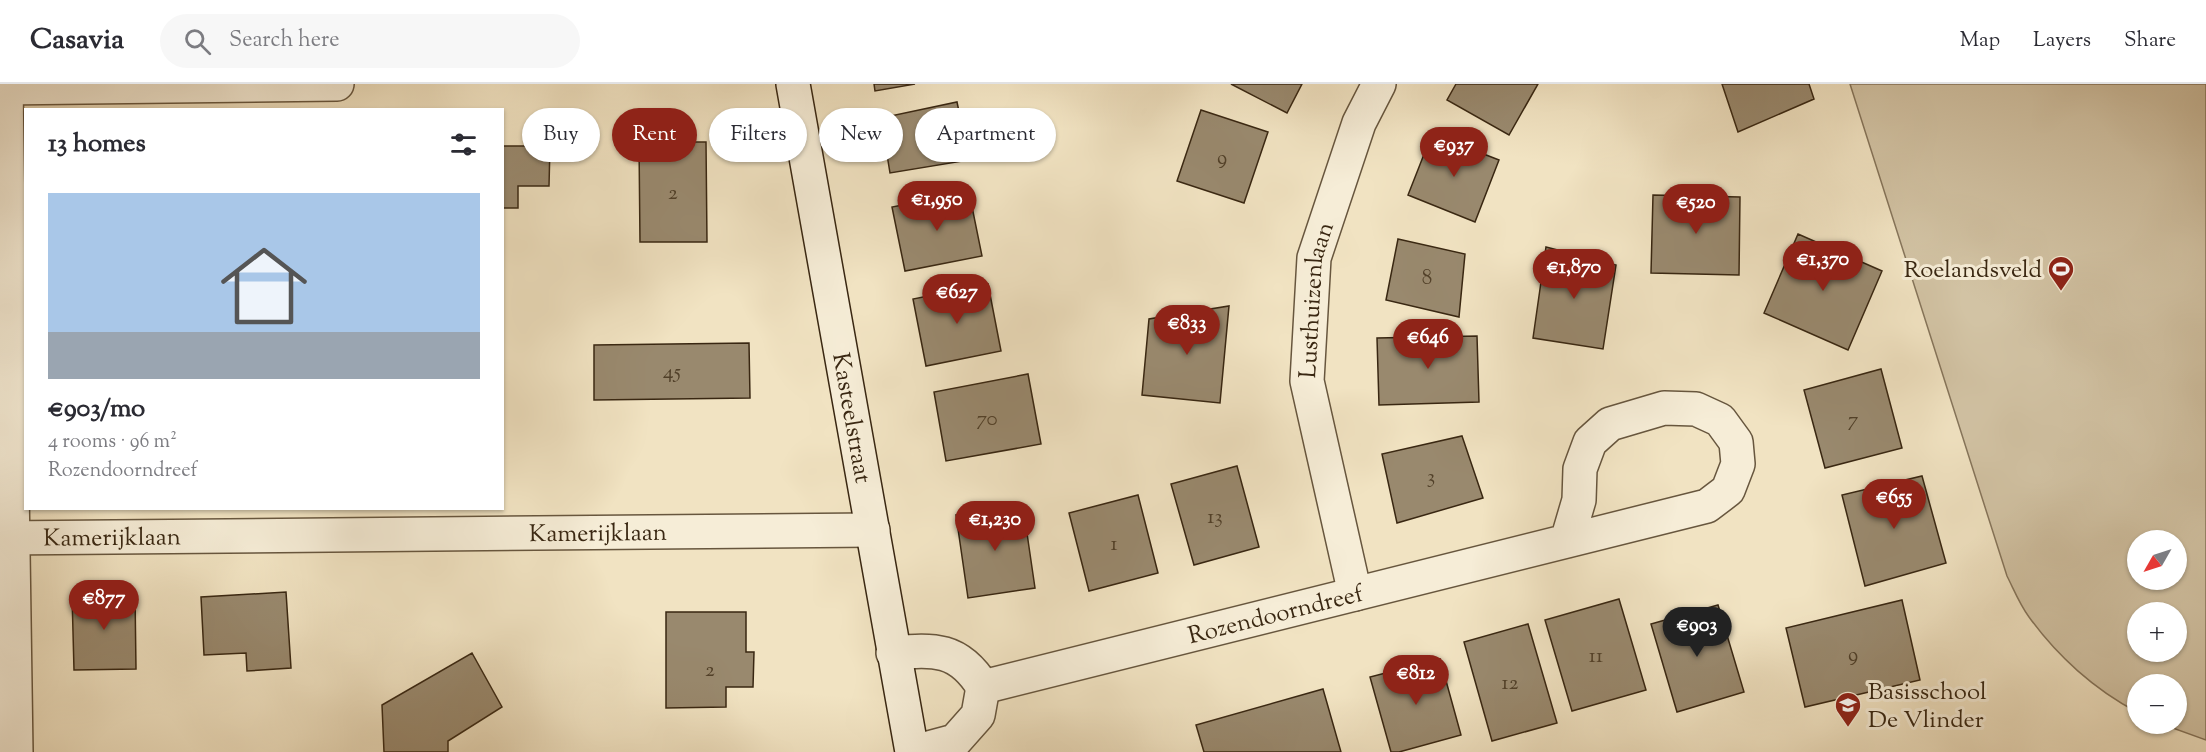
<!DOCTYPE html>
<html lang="en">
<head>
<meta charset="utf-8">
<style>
  body { margin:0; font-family:"Sorts Mill Goudy",serif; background:#f7f7f7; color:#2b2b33; height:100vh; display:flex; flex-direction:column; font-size:22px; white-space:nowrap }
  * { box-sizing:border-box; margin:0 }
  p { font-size:20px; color:#7c7c81 }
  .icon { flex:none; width:33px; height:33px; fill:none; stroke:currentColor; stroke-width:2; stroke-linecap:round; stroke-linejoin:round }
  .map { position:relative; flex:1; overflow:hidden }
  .drawer { position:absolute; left:24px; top:24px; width:480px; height:402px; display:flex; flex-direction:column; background:#fff; border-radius:0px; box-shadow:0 2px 4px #0004 }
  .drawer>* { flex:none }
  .hud { position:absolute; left:522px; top:24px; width:570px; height:54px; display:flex; gap:12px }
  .needle { width:39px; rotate:231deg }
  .buttons { position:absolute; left:2127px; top:446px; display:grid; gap:12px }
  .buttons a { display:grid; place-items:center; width:60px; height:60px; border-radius:50%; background:#fff; box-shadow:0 2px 4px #0004; font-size:30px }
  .price { position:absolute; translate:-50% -51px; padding:0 14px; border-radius:21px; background:#8f2418; color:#fff; font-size:20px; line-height:39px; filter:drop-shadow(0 2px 3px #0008) }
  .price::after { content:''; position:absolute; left:50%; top:36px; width:18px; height:14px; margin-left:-9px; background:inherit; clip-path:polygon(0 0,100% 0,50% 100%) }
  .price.selected { background:#222; color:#fff }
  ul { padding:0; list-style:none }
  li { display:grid; align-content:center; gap:12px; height:318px; padding:0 24px }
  li span { display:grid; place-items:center; height:186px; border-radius:0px; color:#555 }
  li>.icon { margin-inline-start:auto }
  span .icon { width:108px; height:108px; fill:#fffc; stroke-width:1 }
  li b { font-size:26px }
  h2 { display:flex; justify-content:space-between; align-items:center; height:72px; padding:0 24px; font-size:26px }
  .chip { padding:0 21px; border-radius:27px; background:#fff; box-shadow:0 2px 4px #0004; font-size:21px; line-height:54px }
  .chip.selected { background:#8f2418; color:#fff }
  header { display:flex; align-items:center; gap:36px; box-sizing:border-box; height:84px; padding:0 30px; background:#fff; border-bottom:2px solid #e1e1e2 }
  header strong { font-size:28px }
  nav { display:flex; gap:33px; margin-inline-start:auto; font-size:21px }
  .search { width:420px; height:54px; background:#f7f7f7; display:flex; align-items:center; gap:15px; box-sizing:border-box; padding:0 21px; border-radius:33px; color:#7c7c81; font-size:22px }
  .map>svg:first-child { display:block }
  .green { fill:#d2c3a4; stroke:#86755b; stroke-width:1.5; fill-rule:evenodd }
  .building { fill:#99896e; stroke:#392712; stroke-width:1.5 }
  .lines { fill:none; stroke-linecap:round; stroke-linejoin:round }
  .street-casing { stroke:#67563e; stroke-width:36 }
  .secondary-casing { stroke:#392712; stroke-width:36 }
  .street { stroke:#f6edd7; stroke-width:33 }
  .secondary { stroke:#f6edd7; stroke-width:33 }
  .labels { text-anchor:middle; stroke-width:6; stroke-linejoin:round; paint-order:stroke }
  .number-label { font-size:21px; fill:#514029 }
  .poi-label { font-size:24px; fill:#392712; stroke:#f6edd7; text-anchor:end }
  .street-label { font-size:24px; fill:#392712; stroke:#f6edd7 }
</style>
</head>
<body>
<header>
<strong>Casavia</strong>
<div class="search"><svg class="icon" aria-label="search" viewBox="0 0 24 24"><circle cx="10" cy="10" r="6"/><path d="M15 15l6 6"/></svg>Search here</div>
<nav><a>Map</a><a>Layers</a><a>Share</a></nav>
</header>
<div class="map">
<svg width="2206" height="668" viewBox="0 0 2206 668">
  <rect width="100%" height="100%" fill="#f1e3c2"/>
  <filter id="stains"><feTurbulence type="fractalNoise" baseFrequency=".00333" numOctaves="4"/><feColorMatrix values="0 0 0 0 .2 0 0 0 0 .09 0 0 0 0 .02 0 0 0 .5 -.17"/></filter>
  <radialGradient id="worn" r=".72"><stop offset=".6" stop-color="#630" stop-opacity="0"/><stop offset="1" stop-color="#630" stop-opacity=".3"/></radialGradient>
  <!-- green -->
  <path class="green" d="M1850,0H2206V656L2159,639H2176V600H2138L2137,628C2095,606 2057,572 2029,533C2020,521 2014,506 2007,492ZM2138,456H2176V495H2138ZM2138,528H2176V567H2138Z"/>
  <!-- building -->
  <path class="building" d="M874,0H915L875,7Z
    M1231,0H1302L1287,29Z
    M1456,0H1538L1509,51L1447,16Z
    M1722,0H1809L1814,15L1738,48Z
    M957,18L969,76L890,89L881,34Z
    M1201,26L1268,48L1244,119L1177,97Z
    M1432,50L1499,76L1475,138L1408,111Z
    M639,58H706L707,158H640Z
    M502,62H550L549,102H518V124H502Z
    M969,108L982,172L905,187L892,123Z
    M1653,111L1740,113L1739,191L1651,189Z
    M1798,150L1882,187L1848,266L1764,229Z
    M1398,155L1465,170L1459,233L1386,216Z
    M1546,163L1616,181L1603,265L1533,254Z
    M988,200L1001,267L926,282L913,215Z
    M1229,222L1220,319L1142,311L1149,235Z
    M1477,252L1479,318L1379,321L1377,254Z
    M749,259L750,314L594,316V261Z
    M1881,285L1902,364L1825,384L1804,306Z
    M1028,290L1041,360L946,377L934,308Z
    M1462,352L1483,414L1397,439L1382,370Z
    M1237,382L1259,463L1194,481L1171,400Z
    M1922,392L1946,479L1865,502L1842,411Z
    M1138,411L1158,489L1089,507L1069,429Z
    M1023,422L1035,504L968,514L956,431Z
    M286,508L291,584L247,587L246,569L204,571L201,513Z
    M135,509L136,585L74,586L72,510Z
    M1619,515L1646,606L1572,627L1545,536Z
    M1902,516L1920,596L1805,623L1786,544Z
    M1718,521L1744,608L1677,628L1651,540Z
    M666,528H746V568H754L753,603H726V623L666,624Z
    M1528,540L1557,639L1492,657L1464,558Z
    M472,569L502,623L448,657V668H384L382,621Z
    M1440,575L1461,651L1399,668H1391L1370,593Z
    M1323,605L1341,668H1204L1196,641Z"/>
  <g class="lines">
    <!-- street casing -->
    <g class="street-casing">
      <g id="street">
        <path d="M6,0L16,668"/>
        <path d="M0,4L337,0"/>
        <path id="s1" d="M0,454L873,446"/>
        <path id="s2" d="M1355,510L1307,297L1314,174L1359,39L1379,0"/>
        <path id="s3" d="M893,569C934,565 959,564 983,603L1707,422L1728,406L1738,380L1736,358L1720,336L1696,325L1664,324L1610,340L1590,358L1580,385L1579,416L1567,457"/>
        <path d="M914,668L955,657L978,631L983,603"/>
      </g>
    </g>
    <!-- secondary casing -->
    <g class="secondary-casing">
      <g id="secondary">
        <path id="s4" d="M793,0L912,668"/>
      </g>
    </g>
    <!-- street -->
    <use href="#street" class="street"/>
    <!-- secondary -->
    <use href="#secondary" class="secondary"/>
  </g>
  <!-- icons -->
  <defs>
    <g id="stadium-pin" transform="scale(1.35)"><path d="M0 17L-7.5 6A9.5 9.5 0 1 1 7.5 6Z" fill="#8f2418" stroke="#f6edd7"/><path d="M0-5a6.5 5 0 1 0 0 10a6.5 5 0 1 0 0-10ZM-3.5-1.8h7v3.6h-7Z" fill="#fff"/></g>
    <g id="school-pin" transform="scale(1.35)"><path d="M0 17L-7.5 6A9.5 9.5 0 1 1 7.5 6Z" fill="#8f2418" stroke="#f6edd7"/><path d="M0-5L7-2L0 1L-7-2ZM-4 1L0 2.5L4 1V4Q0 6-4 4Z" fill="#fff"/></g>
  </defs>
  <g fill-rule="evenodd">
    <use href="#stadium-pin" x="2061" y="185"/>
    <use href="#school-pin" x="1848" y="621"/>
  </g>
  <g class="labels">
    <!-- number labels -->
    <g class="number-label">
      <text x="1222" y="80">9</text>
      <text x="673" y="115">2</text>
      <text x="1427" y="200">8</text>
      <text x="672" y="294">45</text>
      <text x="987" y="341">70</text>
      <text x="1853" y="342">7</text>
      <text x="1431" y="399">3</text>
      <text x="1215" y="439">13</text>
      <text x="1114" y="466">1</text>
      <text x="1853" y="577">9</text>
      <text x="1596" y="578">11</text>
      <text x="710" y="592">2</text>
      <text x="1510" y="605">12</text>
    </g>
    <!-- poi labels -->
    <g class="poi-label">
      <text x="2042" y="193">Roelandsveld</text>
      <text x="1868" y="615" text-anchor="start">Basisschool<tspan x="1868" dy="28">De Vlinder</tspan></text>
    </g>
    <!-- street labels -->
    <g class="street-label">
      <text dy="8" stroke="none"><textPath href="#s2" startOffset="300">Lusthuizenlaan</textPath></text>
      <text dy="8" stroke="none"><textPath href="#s4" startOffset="339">Kasteelstraat</textPath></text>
      <text dy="8" stroke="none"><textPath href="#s1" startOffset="598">Kamerijklaan</textPath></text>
      <text dy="8" stroke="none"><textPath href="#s1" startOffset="112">Kamerijklaan</textPath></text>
      <text dy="8" stroke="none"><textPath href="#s3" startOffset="405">Rozendoorndreef</textPath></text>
    </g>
  </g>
  <rect width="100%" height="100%" filter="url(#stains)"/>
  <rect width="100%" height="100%" fill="url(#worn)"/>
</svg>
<div class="buttons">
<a><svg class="needle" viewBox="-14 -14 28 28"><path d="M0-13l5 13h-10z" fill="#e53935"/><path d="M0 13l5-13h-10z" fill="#7c7c81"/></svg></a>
<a>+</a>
<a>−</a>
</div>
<b class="price" style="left:1454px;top:94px">€937</b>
<b class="price" style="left:937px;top:148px">€1,950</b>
<b class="price" style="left:1696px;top:151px">€520</b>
<b class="price" style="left:1823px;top:208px">€1,370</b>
<b class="price" style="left:1574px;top:216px">€1,870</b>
<b class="price" style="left:957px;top:241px">€627</b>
<b class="price" style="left:1187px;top:272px">€833</b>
<b class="price" style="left:1428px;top:286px">€646</b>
<b class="price" style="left:1894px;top:446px">€655</b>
<b class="price" style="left:995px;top:468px">€1,230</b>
<b class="price" style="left:104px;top:547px">€877</b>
<b class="price selected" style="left:1697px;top:574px">€903</b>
<b class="price" style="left:1416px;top:622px">€812</b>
<div class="hud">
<a class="chip">Buy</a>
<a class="chip selected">Rent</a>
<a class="chip">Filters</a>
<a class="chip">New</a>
<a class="chip">Apartment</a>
</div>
<section class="drawer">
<h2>13 homes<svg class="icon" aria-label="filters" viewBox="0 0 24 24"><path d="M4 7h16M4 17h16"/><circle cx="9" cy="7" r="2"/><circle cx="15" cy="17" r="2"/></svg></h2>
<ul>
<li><span style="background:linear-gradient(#a9c7e8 75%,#9aa5b1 0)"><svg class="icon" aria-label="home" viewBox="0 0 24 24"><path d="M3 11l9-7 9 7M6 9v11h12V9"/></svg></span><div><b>€903/mo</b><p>4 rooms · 96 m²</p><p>Rozendoorndreef</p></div></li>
</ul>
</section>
</div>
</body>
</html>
